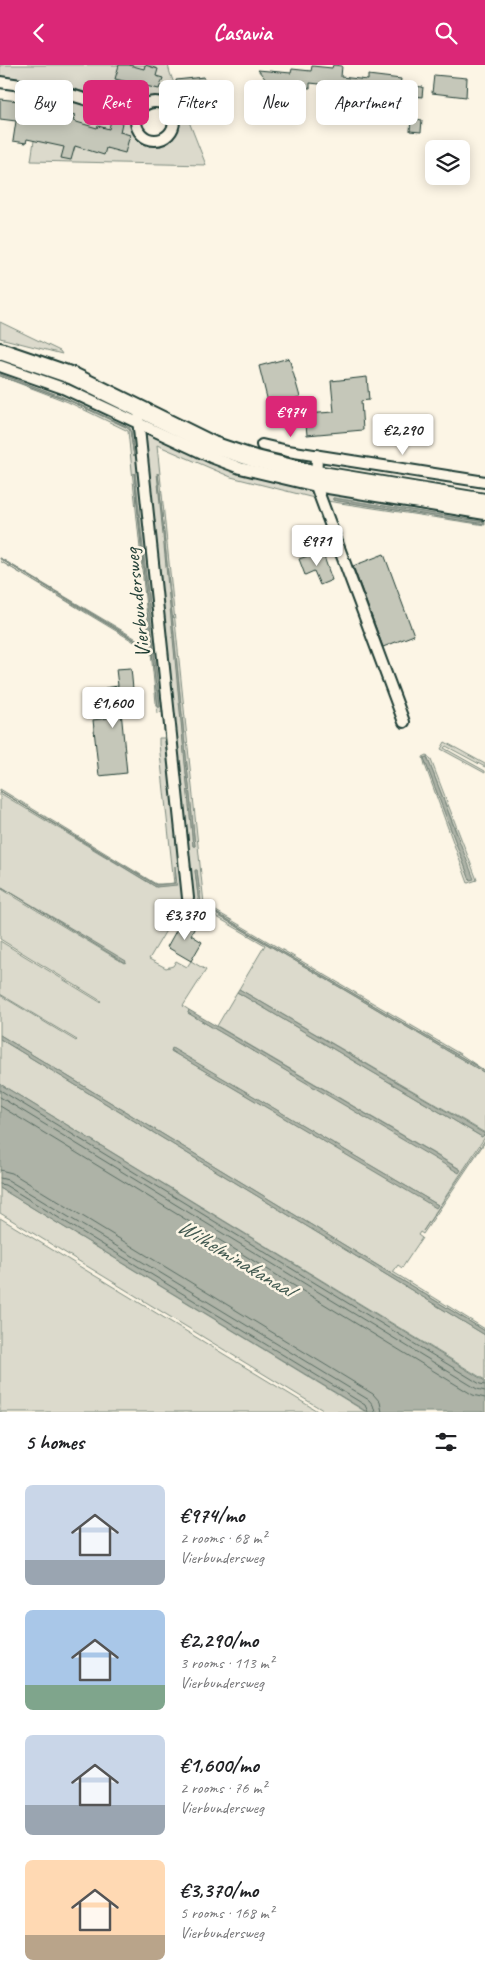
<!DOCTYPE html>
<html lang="en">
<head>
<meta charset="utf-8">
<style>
  body { margin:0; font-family:Caveat,sans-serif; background:#f6f6f6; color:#202124; height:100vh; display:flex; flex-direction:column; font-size:19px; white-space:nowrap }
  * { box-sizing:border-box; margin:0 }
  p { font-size:16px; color:#757577 }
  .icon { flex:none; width:28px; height:28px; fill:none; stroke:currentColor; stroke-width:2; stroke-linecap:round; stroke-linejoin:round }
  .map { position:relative; height:1347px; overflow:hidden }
  .details { display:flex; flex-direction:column; background:#fff; flex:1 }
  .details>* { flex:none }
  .hud { position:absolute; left:15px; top:15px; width:455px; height:45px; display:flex; gap:10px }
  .tools { position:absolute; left:425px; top:75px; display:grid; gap:10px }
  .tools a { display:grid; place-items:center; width:45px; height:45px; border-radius:8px; background:#fff; box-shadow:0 2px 12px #0003; font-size:25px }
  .price { position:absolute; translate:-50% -42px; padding:0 11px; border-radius:5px; background:#fff; color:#222; font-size:16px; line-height:32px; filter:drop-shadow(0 1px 2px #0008) }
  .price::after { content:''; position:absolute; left:50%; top:30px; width:15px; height:11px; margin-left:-8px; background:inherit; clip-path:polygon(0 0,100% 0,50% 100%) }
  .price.current { background:#db2777; color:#fff }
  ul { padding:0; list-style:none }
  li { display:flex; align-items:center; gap:15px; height:125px; padding:0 25px }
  li span { display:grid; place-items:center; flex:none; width:140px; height:100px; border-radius:8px; color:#555 }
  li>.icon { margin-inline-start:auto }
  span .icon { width:60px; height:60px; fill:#fffc; stroke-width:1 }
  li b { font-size:21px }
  h2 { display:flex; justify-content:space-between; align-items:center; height:60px; padding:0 25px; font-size:21px }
  .pill { padding:0 18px; border-radius:8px; background:#fff; box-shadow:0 2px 12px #0003; font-size:18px; line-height:45px }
  .pill.current { background:#db2777; color:#fff }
  header { display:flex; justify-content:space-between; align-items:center; height:65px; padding:0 25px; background:#db2777; color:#fff; font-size:22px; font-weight:600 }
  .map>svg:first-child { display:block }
  .green { fill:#dcdacc; stroke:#7e8c80; fill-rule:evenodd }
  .water { fill:#aeb3a7; stroke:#758479 }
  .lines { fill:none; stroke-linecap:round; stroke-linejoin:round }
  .shore { stroke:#586c62; stroke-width:1 }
  .building { fill:#c5c7b9; stroke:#1f3d34 }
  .street-casing { stroke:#1f3d34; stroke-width:14 }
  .primary-casing { stroke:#1f3d34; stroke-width:20 }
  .street { stroke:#fcf5e5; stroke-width:10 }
  .primary { stroke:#fcf5e5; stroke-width:16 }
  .labels { text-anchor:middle; stroke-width:5; stroke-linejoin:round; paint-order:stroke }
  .street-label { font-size:21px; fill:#1f3d34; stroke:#fcf5e5 }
  .water-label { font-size:22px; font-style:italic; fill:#435a51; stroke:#fcf5e5 }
</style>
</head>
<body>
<header><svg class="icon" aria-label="back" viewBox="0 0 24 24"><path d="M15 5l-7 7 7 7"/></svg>Casavia<svg class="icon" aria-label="search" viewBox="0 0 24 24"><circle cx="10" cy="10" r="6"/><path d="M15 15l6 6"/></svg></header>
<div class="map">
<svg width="485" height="1347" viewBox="0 0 485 1347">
  <rect width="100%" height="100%" fill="#fcf5e5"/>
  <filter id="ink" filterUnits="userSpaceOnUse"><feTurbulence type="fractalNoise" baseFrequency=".02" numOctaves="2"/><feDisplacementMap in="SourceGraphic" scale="10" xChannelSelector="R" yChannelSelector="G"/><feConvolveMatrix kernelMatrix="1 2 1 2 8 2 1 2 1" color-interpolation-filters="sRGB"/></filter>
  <g filter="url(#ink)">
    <!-- green -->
    <path class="green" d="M0,0H168L170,8L206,100L31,96L41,28L55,30L130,54C132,94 191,83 176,45C174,39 169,33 163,32C153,29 142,34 135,41L56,19L0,11Z
      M0,257L60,286L62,289L0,273Z
      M0,304L31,314L138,361L166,642L162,647L157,648L151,587L0,496L152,586L158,642H160L135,408L151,585L0,493L150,582L128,366L68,337L0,311L68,335L126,362L130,365L134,391L131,365L124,360L60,331L0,309Z
      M144,364L312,424L318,434L231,412L157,380L204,839L460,989L485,1006L201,839L197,805L195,806L199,839L485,1008V1072L423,1166L485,1075V1077L423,1169L420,1167L418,1170L422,1173L402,1203L398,1200L393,1207L485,1264V1266L0,970V930L76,976L77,975L0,929V876L100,937L101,936L0,874V823L124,898L125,897L0,821V728L156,822L175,818L156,820L0,726V724L156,819H174L159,679V673H165L170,677L186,837H183L149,894L166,903L173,901L176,896L187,902L191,896L206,905L183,941L189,945L188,948L459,1107L460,1104L217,961L237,927L482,1072L485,1068L239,924L265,880L191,837ZM158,408L195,781H193ZM173,984L438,1140L436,1142L171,986Z
      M326,426L485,453V457L333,433V435L485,459V460L327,436L324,429Z
      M445,677L485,699V702L446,681L444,683L485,706V708L441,684Z
      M427,690L431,695L477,815L468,818L425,700L423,692ZM427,692L458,771L470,815L424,693Z
      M0,974L485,1270V1315L0,1019Z
      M0,1123L366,1347H326L0,1148Z
      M0,1153L319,1347H0Z"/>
    <!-- water -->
    <path class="water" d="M0,309L60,331L130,363L134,391L130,365L126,362L68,335L0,311Z
      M134,408L160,642H158L152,586L0,494V493L151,584Z
      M157,408L158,409L195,781H193Z
      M333,433L485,457V459L333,435Z
      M427,692L474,814L470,815L424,693Z
      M0,726L156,820L175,818V801L177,820L156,822Z
      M195,805H197L201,839L485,1006V1008L199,839Z
      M0,821L126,896L125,898Z
      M239,924L485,1069L482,1072L237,927Z
      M189,945L461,1105L459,1108L188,948Z
      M0,970L485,1266V1270L0,974Z
      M172,983L438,1140L436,1143L421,1134L171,986Z
      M0,1019L485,1316V1347H367L0,1123Z"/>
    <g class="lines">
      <!-- shore -->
      <path class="shore" d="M0,1025L480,1319L485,1320
        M0,1032L477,1324L485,1326
        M0,1041L473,1330L485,1333
        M0,1105L12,1108L373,1329L380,1337L382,1347
        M0,1113L8,1115L369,1335L373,1340L375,1347
        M0,1119L5,1120L365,1340L368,1347"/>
    </g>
    <!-- building -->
    <path class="building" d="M119,0H129L144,4L145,0L158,4L156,11L163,13L159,24L115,14Z
      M333,0L342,1L341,12L368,15V10L401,14L400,20L423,22L422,32L357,23L356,31L338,29V21L310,18V23L274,20V17L267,16L258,5L291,8L292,4L311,6L312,1L332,3Z
      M434,10L467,13L466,32L432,28Z
      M204,12L206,27H202L203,40L189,41L187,29L177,30L176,15Z
      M0,34L19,36V40L57,47L58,43L69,46L68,48L75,50L73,56L97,63L98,61L109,64L111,55L122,58L120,67L130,70L125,88L106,83L104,90L75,81L71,95L61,93L64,82L27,74L26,78L13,76L16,56L0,54Z
      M411,53L422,55L421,67L410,66Z
      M289,293L300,332L269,341L259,301Z
      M367,312L369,335L361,336L363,365L307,370L305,349L334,347L331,316Z
      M322,486L332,515L320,520L314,506L305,510L299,494Z
      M384,489L414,570L383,582L353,501Z
      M131,603L133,624L119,625L127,708L99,711L93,655L108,653L105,623L118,621L116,604Z
      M182,855L195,862L191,870L202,877L191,896L167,882Z"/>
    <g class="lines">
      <!-- street casing -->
      <g class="street-casing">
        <path id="street" d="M0,17L55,25L137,50
          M136 56a19 19 0 1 1 38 0a19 19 0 1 1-38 0Z
          M0,301L63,323L211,392L240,403L316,421L485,449
          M138,354L188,833
          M262,380L288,386L485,417
          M317,390L316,421L404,657"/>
      </g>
      <!-- primary casing -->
      <g class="primary-casing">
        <path id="primary" d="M0,286L73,311L213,380L252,393L316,409L485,437"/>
      </g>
      <!-- street -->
      <use href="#street" class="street"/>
      <!-- primary -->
      <use href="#primary" class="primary"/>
    </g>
  </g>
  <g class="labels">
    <!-- street labels -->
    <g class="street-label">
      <text transform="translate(137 538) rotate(-96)" y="7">Vierbundersweg</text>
    </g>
    <!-- water labels -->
    <g class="water-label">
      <text transform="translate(236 1192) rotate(31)" y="8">Wilhelminakanaal</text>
    </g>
  </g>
</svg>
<div class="tools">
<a><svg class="icon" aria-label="layers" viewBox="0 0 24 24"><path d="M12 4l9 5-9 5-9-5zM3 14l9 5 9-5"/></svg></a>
</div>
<b class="price current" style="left:291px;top:373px">€974</b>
<b class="price" style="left:403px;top:391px">€2,290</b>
<b class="price" style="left:317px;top:502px">€971</b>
<b class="price" style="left:113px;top:664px">€1,600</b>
<b class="price" style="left:185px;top:876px">€3,370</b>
<div class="hud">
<a class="pill">Buy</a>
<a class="pill current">Rent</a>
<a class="pill">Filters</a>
<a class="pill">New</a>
<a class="pill">Apartment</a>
</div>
</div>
<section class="details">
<h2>5 homes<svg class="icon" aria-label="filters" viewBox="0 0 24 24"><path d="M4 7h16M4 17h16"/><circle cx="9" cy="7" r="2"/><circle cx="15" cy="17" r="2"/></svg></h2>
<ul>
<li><span style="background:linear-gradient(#c9d6e8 75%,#9aa5b1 0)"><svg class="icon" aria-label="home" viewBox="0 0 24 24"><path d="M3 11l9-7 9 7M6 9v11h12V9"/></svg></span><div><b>€974/mo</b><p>2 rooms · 68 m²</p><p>Vierbundersweg</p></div></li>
<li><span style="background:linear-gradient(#a9c7e8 75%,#7fa58c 0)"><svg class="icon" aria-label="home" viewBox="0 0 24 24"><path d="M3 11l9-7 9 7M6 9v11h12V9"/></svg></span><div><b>€2,290/mo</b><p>3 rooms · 113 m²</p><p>Vierbundersweg</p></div></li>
<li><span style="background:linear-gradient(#c9d6e8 70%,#9aa5b1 0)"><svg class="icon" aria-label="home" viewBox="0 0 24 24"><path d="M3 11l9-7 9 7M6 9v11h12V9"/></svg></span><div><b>€1,600/mo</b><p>2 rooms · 76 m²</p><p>Vierbundersweg</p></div></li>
<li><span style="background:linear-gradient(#ffd9b3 75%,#b9a48a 0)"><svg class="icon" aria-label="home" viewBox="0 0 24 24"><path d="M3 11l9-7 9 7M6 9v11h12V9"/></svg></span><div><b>€3,370/mo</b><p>5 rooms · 168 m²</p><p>Vierbundersweg</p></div></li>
</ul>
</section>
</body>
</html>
